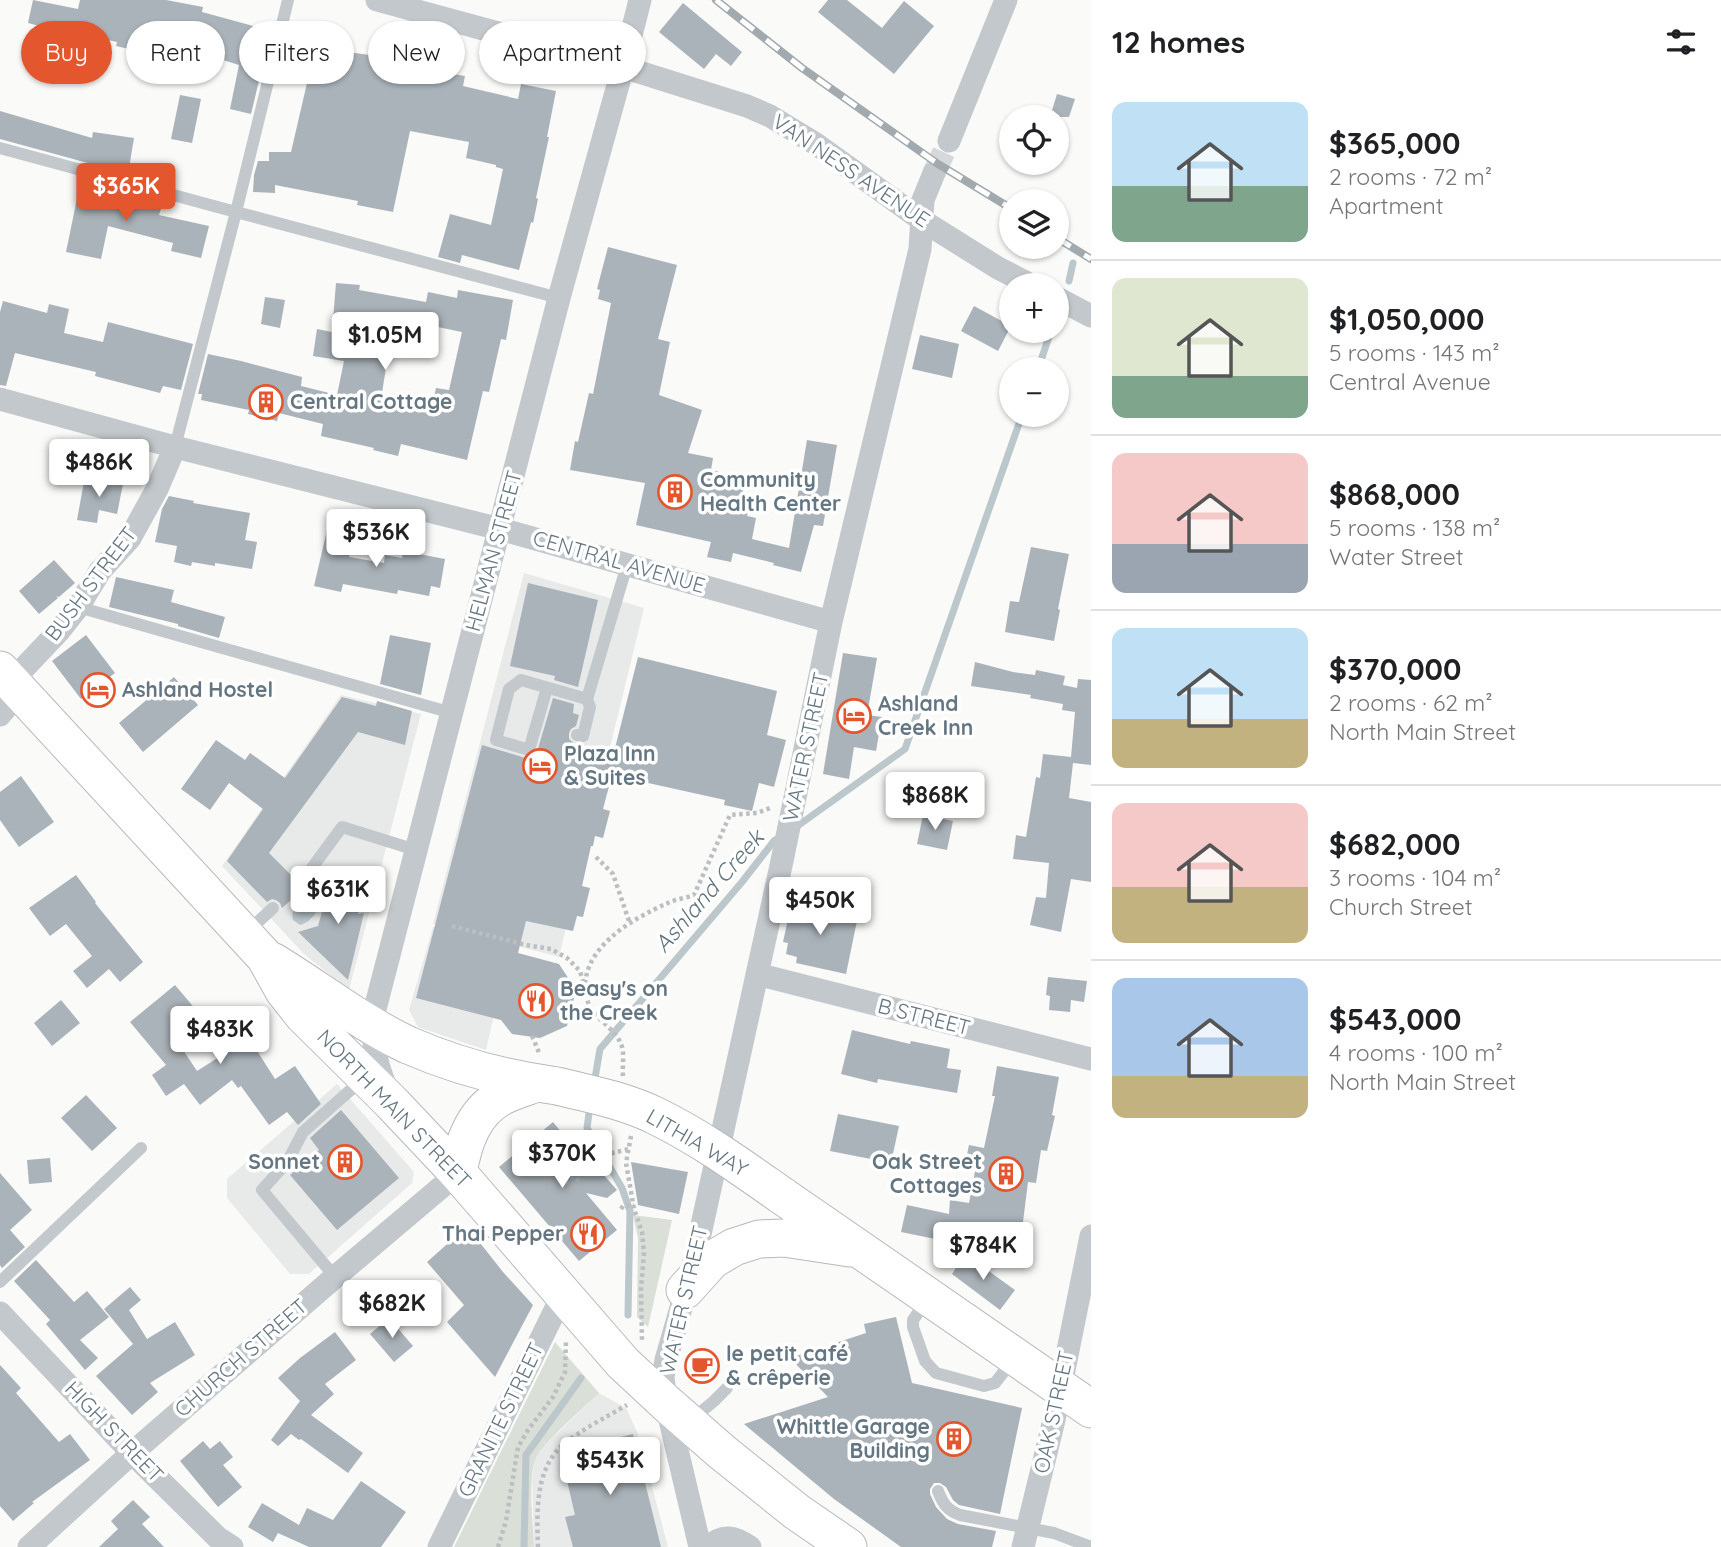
<!DOCTYPE html>
<html lang="en">
<head>
<meta charset="utf-8">
<style>
  body { margin:0; font-family:Quicksand,sans-serif; background:#f6f6f6; color:#202124; height:100vh; display:flex; flex-direction:column; font-size:26px; white-space:nowrap }
  * { box-sizing:border-box; margin:0 }
  p { font-size:23px; color:#757577 }
  .icon { flex:none; width:38px; height:38px; fill:none; stroke:currentColor; stroke-width:2; stroke-linecap:round; stroke-linejoin:round }
  .map { position:relative; flex:1; overflow:hidden }
  .panel { display:flex; flex-direction:column; background:#fff; width:630px }
  .panel>* { flex:none }
  .banner { position:absolute; left:21px; top:21px; width:665px; height:63px; display:flex; gap:14px }
  .controls { position:absolute; left:999px; top:105px; display:grid; gap:14px }
  .controls a { display:grid; place-items:center; width:70px; height:70px; border-radius:50%; background:#fff; box-shadow:0 2px 5px #0004; font-size:35px }
  .price { position:absolute; translate:-50% -60px; padding:0 16px; border-radius:7px; background:#fff; color:#222; font-size:23px; line-height:46px; filter:drop-shadow(0 2px 4px #0008) }
  .price::after { content:''; position:absolute; left:50%; top:42px; width:21px; height:16px; margin-left:-10px; background:inherit; clip-path:polygon(0 0,100% 0,50% 100%) }
  .price.on { background:#e4572e; color:#fff }
  ul { padding:0; list-style:none }
  li { display:flex; align-items:center; gap:21px; height:175px; padding:0 21px }
  li+li { border-top:2px solid #e0e0e0 }
  li span { display:grid; place-items:center; flex:none; width:196px; height:140px; border-radius:14px; color:#555 }
  li>.icon { margin-inline-start:auto }
  span .icon { width:84px; height:84px; fill:#fffc; stroke-width:1 }
  li b { font-size:30px }
  h2 { display:flex; justify-content:space-between; align-items:center; height:84px; padding:0 21px; font-size:30px }
  .tag { padding:0 24px; border-radius:32px; background:#fff; box-shadow:0 2px 5px #0004; font-size:24px; line-height:63px }
  .tag.on { background:#e4572e; color:#fff }
  main { display:flex; flex:1; min-height:0 }
  .map>svg:first-child { display:block }
  .built { fill:#e8e9e9 }
  .green { fill:#dadfd7 }
  .water { fill:#bbc7cb }
  .lines { fill:none; stroke-linecap:round; stroke-linejoin:round }
  .stream { stroke:#bbc7cb; stroke-width:7 }
  .building { fill:#aab3b9; fill-rule:evenodd }
  .minor-tunnel { stroke:#d5d9db; stroke-width:23; stroke-dasharray:23 11; stroke-linecap:butt }
  .primary-casing { stroke:#b5babe; stroke-width:39 }
  .path { stroke:#bbbfc2; stroke-width:4.5; stroke-dasharray:3.5 3.5; stroke-linecap:butt }
  .service { stroke:#c3c8cc; stroke-width:12 }
  .minor { stroke:#c3c8cc; stroke-width:23 }
  .primary { stroke:#fff; stroke-width:37 }
  .rail-casing { stroke:#a2aab0; stroke-width:8 }
  .rail { stroke:#fff; stroke-width:5; stroke-dasharray:16; stroke-linecap:butt }
  .primary-bridge-casing { stroke:#b5babe; stroke-width:39; stroke-linecap:butt }
  .primary-bridge { stroke:#fff; stroke-width:37 }
  .labels { text-anchor:middle; stroke-width:7; stroke-linejoin:round; paint-order:stroke }
  .street-label { font-size:21px; fill:#657683; stroke:#fff }
  .poi-label { font-size:21px; font-weight:bold; fill:#657683; stroke:#fff; text-anchor:start }
  .water-label { font-size:23px; font-style:italic; fill:#60757c; stroke:#fff }
</style>
</head>
<body>
<main>
<div class="map">
<svg width="1091" height="1547" viewBox="0 0 1091 1547">
  <rect width="100%" height="100%" fill="#fafaf8"/>
  <!-- built -->
  <path class="built" d="M524,573L644,608L559,957L433,924Z
    M341,695L421,714L349,990L304,954L222,866Z
    M433,927L510,946L486,1050L418,1027L409,1010Z
    M337,1084L414,1172L412,1183L309,1274H290L227,1198V1179Z
    M599,1393L626,1408L638,1434L668,1547H534L532,1479L535,1458L543,1447Z"/>
  <!-- green -->
  <path class="green" d="M633,1215L672,1220L648,1327L637,1317L638,1238Z
    M555,1342L599,1393C586,1406 540,1445 535,1460C528,1483 533,1522 534,1547H454Z"/>
  <!-- water -->
  <path class="water" d="M307,898C327,900 314,922 300,925L293,920C290,907 299,911 304,906C305,904 305,901 307,898Z"/>
  <g class="lines">
    <!-- stream -->
    <path class="stream" d="M1069,281L1073,263
      M1038,369L1051,331
      M796,827L905,749L1022,415
      M594,1084L600,1049L742,882L774,841L780,837
      M590,1106L587,1128L622,1188L630,1211L628,1315
      M524,1547L526,1455L581,1378"/>
  </g>
  <!-- building -->
  <path class="building" d="M33,0L78,9L80,0H166L203,7L202,12L271,31L251,114L230,109L239,65L194,51L192,63L163,57L157,79L137,74L142,52L116,46L117,42L51,27V29L28,23Z
    M828,0H847L882,28L904,1L934,26L894,74L818,12Z
    M683,3L742,52L731,66L716,54L704,69L659,32Z
    M289,33L323,40L321,48L383,57L423,65L422,69L465,76L463,86L518,99L521,84L556,91L547,137H549L536,198L538,199L533,223L531,222L519,270L462,255L460,263L438,257L450,214L491,225L503,169L496,167V165L466,158L469,142L410,131L393,212L357,205L358,201L275,185V193L253,192L254,175L258,161H269V152H291L307,83L278,76Z
    M1057,94L1075,99L1069,117H1050Z
    M180,95L201,99L192,143L171,139Z
    M0,111L92,138L93,132L134,138L128,174L0,139Z
    M81,179L126,191L124,200L161,209L159,215L209,226L201,258L171,251L173,243L108,226L101,259L66,252Z
    M608,247L677,265L658,339L670,342L659,395L702,410L688,453L713,458L711,470L746,478L741,500L750,503L747,516L756,518L752,539L789,548L807,440L837,445L823,526L814,525L801,572L773,565L774,563L733,553L731,562L707,557L711,542L636,525L645,483L570,470L575,441L578,442L589,393L593,394L611,303L598,299L600,290L597,289Z
    M336,283L360,285L359,290L426,302L428,292L457,298L458,290L513,300L506,340L501,339L489,392L483,391L467,460L401,444L398,456L373,450L374,448L321,436L323,424L279,413L277,421L248,414L249,410L201,400L202,394H198L208,354L241,361L302,377L301,386L337,395L344,361L313,356L317,329L332,332ZM394,318L462,332L449,390L436,388L431,410L381,399Z
    M265,297L285,300L280,328L261,324Z
    M3,301L47,313L49,304L69,309L64,333L103,342L108,322L193,344L181,390L163,386L160,393L95,376L96,372L15,353L6,386L0,385V312Z
    M974,306L1011,326L998,351L961,331Z
    M920,335L959,344L952,378L912,369Z
    M85,476L123,484L117,514L99,510L97,523L77,520Z
    M169,496L194,501L193,503L250,513L245,540L257,542L252,569L215,563V566L192,562L191,566L174,562L177,546L155,542L162,509Z
    M327,530L354,536L349,557L384,563L385,555L402,558L403,551L445,559L440,588L431,586L429,596L398,590L397,594L343,584L341,592L314,586Z
    M1031,547L1069,554L1058,609L1060,610L1054,641L1005,632L1010,601L1019,602Z
    M54,560L75,583L59,597L56,596L58,598L39,614L19,591Z
    M116,577L174,590L171,602L225,617L219,638L178,626V624L109,607Z
    M528,583L598,600L578,687L554,680L555,676L510,666Z
    M86,635L115,673L81,699L52,661Z
    M390,635L431,643L421,695L380,684Z
    M843,653L877,658L867,715L882,717L876,751L854,747L849,779L823,774Z
    M638,657L777,691L767,735L786,740L774,787L759,783L752,811L724,805L725,800L612,775L603,809L610,811L603,838L595,836L593,846H591L582,886L590,888L583,917L577,916L573,931L526,921L518,953L559,964L576,990L567,1026L540,1038L512,1034L501,1020L416,998L482,745L526,758H533L537,752L553,698L574,704L573,713L579,715L576,726L571,729L569,733V739L574,743V745L613,756Z
    M975,662L1013,672L1035,675L1036,670L1065,676L1063,685L1077,688L1078,679L1091,680V765L1073,763L1069,798L1091,802V882L1071,879L1061,932L1030,925L1036,897L1046,898L1049,863L1013,859L1016,835L1026,837L1036,777L1040,778L1043,754L1071,757L1075,712L1062,710L1063,704L1030,698L1031,695L971,686Z
    M174,677L198,705L143,752L119,723Z
    M342,697L376,706L377,701L412,711L405,745L358,732L269,853L294,878L291,882L292,887L294,891L299,893L282,908L280,903L276,900L272,899L267,902L227,861L263,809L229,783L210,810L181,789L216,740L245,760L250,753L285,778Z
    M21,776L54,822L19,847L0,820V792Z
    M923,815L953,821L947,850L917,844Z
    M76,875L96,902L95,903L143,962L120,982L109,969L87,988L73,971L92,956L66,924L50,936L29,908Z
    M332,877L362,886L360,896L362,897L358,914L364,913L348,980L298,932L318,926Z
    M792,901L858,916L846,974L796,963L797,957L786,954L788,943L783,942Z
    M1048,977L1087,981L1084,1002L1071,1000L1070,1012L1049,1010L1050,996L1046,995Z
    M175,985L197,1011L171,1032L197,1071L249,1038L275,1079L295,1066L321,1104L298,1125L287,1112L269,1125L241,1086L238,1088L232,1080L200,1105L184,1084L166,1096L152,1075L166,1065L130,1022Z
    M61,1000L80,1023L52,1046L34,1023Z
    M852,1030L910,1044L911,1041L950,1049L947,1068L961,1070L957,1093L878,1079L877,1083L841,1074Z
    M997,1066L1059,1077L1052,1115L1055,1116L1047,1151L1041,1150L1036,1183L1028,1182L1023,1222H1026L1022,1251L950,1242L901,1232L907,1205L949,1214L950,1200L969,1203L976,1166L965,1164L969,1145L984,1148L995,1096H992Z
    M86,1095L117,1128L92,1151L61,1118Z
    M341,1110L399,1178L337,1230L290,1175L319,1150L310,1138Z
    M838,1114L899,1126L891,1163L830,1151Z
    M553,1122L590,1167L594,1164L617,1190L607,1198L586,1193L617,1230L579,1261L499,1167Z
    M50,1158L52,1182L29,1184L27,1160Z
    M631,1162L688,1172L679,1214L638,1205Z
    M0,1173L32,1210L10,1230L25,1247L2,1268L0,1265Z
    M473,1234L503,1272L533,1305L495,1377L447,1322L464,1305L427,1262L454,1238Z
    M965,1254L1015,1290L1000,1310L952,1274Z
    M36,1260L74,1302L87,1291L109,1317L80,1340L98,1358L85,1370L46,1324L50,1320L14,1281Z
    M130,1287L141,1300L129,1310L147,1339L175,1322L195,1355L150,1383L158,1392L132,1415L96,1376L133,1344L104,1309Z
    M896,1317L912,1383L1022,1408L1000,1514L959,1505L953,1500L946,1487L940,1483H934L930,1489V1494L936,1507L947,1519L958,1524L996,1531L992,1547H901L834,1499L744,1424L828,1397L790,1358L866,1333L864,1324Z
    M389,1318L413,1346L394,1362L370,1334Z
    M335,1332L356,1360L325,1384L334,1394L311,1415L363,1453L348,1473L301,1439L299,1440L291,1434L278,1446L271,1440L300,1401L278,1378L300,1358Z
    M0,1365L21,1388L16,1393L59,1442L70,1434L90,1460L32,1502L34,1503L13,1521L0,1506Z
    M633,1434L661,1547H573L565,1517L575,1515L565,1472L576,1469L571,1449Z
    M203,1441L210,1449L220,1441L233,1457L223,1465L242,1487L218,1507L180,1461Z
    M361,1481L406,1512L381,1547H309L278,1533L273,1542L248,1527L262,1503L299,1525L307,1508L333,1520Z
    M133,1500L150,1517L142,1524L164,1547H99L118,1529L111,1521Z"/>
  <g class="lines">
    <!-- minor-tunnel -->
    <path class="minor-tunnel" d="M934,173L949,141"/>
    <!-- primary casing -->
    <g class="primary-casing">
      <path id="primary" d="M0,670L265,957L284,991L303,1015L392,1103L458,1173L623,1363L666,1403L722,1452L797,1512L848,1547
        M272,961C317,988 361,1023 408,1045C456,1066 506,1079 557,1086
        M458,1173C463,1142 474,1109 505,1095C515,1090 526,1087 537,1083
        M781,1195L1091,1409
        M685,1290L712,1260L734,1247L759,1239L784,1238L850,1248"/>
    </g>
    <!-- path -->
    <path class="path" d="M596,857L613,874L630,924
      M452,926L526,945L551,949L567,958L580,971L584,985
      M532,1036L540,1055
      M623,1076C622,1065 625,1053 621,1044C614,1027 594,1019 588,1002C572,953 631,919 668,903C676,899 686,898 694,895L730,815L757,813L773,807
      M631,1136L626,1163L634,1209L642,1232L644,1253L641,1289L642,1342
      M572,1173L580,1182
      M565,1183L596,1157L629,1149
      M621,1209L623,1206L634,1205
      M498,1547L506,1521L518,1447L528,1430L553,1397L565,1372L566,1341
      M538,1547C537,1516 535,1479 555,1453C567,1437 608,1416 627,1405"/>
    <!-- service -->
    <path class="service" d="M0,148L236,212L559,298
      M175,447L236,212L288,0
      M78,607L452,713
      M547,688L529,750L496,740L509,689L521,680L587,699L627,565
      M577,735L583,736L590,707L587,699
      M300,884L342,827L416,850
      M247,932L273,908
      M335,1277L262,1190L287,1162L303,1132L363,1079
      M0,1282L141,1148
      M927,1300L913,1320V1327L925,1361L936,1373L984,1386L995,1383L1013,1360
      M690,1421L714,1401L727,1388
      M938,1491C943,1504 947,1510 960,1515L1054,1533L1091,1547"/>
    <!-- minor -->
    <path class="minor" d="M377,0L623,67L747,106L770,116L816,144L923,221L998,268L1031,285
      M949,141L1006,0
      M1057,298L1091,316
      M0,399L175,447L500,529L831,622
      M0,715L9,704L23,669L59,631L78,607L100,571L130,538L157,489L175,447
      M757,974L1091,1059
      M387,1090C375,1060 372,1045 374,1013L559,298L623,67L640,0
      M0,1313L132,1453L218,1538L232,1547
      M29,1547L132,1453L335,1277L458,1173
      M439,1547L563,1294
      M700,1547L666,1403L663,1377L666,1360L693,1266L782,861L831,622L920,249L923,200L934,173
      M709,1547C723,1533 735,1537 750,1547
      M1023,1547L1054,1420L1091,1236"/>
    <!-- primary -->
    <use href="#primary" class="primary"/>
    <!-- rail casing -->
    <g class="rail-casing">
      <path id="rail" d="M716,0L802,68L938,164L1012,209
        M1057,238L1091,259"/>
    </g>
    <!-- rail -->
    <use href="#rail" class="rail"/>
    <!-- primary-bridge casing -->
    <g class="primary-bridge-casing">
      <path id="primary-bridge" d="M557,1086C591,1094 625,1101 656,1116C701,1138 741,1167 781,1195"/>
    </g>
    <!-- primary-bridge -->
    <use href="#primary-bridge" class="primary-bridge"/>
  </g>
  <!-- icons -->
  <defs>
    <g id="building-ring" transform="scale(1.75)"><circle r="9.5" fill="#fff" stroke="#e4572e" stroke-width="1.5"/><path d="M-4-6H4V6H1V3H-1V6H-4ZM-2.5-4.3h1.7v1.8h-1.7ZM.8-4.3h1.7v1.8H.8ZM-2.5-1h1.7V.8h-1.7ZM.8-1h1.7V.8H.8Z" fill="#e4572e"/></g>
    <g id="hotel-ring" transform="scale(1.75)"><circle r="9.5" fill="#fff" stroke="#e4572e" stroke-width="1.5"/><path d="M-6-4.5h1.5V1H6V5H4.5V3h-9V5H-6ZM-4 0a1.8 1.8 0 1 1 3.6 0ZM.5 0V-2.5h3Q6-2.5 6 0Z" fill="#e4572e"/></g>
    <g id="restaurant-ring" transform="scale(1.75)"><circle r="9.5" fill="#fff" stroke="#e4572e" stroke-width="1.5"/><path d="M-5-6h1v4h1v-4h1v4h1v-4h1v5L-1.5 .5V6h-2V.5L-5-1ZM5-6V6H3V1.5H1.5Q1.5-4 5-6Z" fill="#e4572e"/></g>
    <g id="cafe-ring" transform="scale(1.75)"><circle r="9.5" fill="#fff" stroke="#e4572e" stroke-width="1.5"/><path d="M-5.5-4.5H6V0H3Q3 3.5 0 3.5H-2.5Q-5.5 3.5-5.5 0ZM3-3.2v2h1.7v-2ZM-6 4.5H4V6H-6Z" fill="#e4572e"/></g>
  </defs>
  <g fill-rule="evenodd">
    <use href="#building-ring" x="266" y="402"/>
    <use href="#building-ring" x="675" y="492"/>
    <use href="#hotel-ring" x="98" y="690"/>
    <use href="#hotel-ring" x="854" y="716"/>
    <use href="#hotel-ring" x="540" y="766"/>
    <use href="#restaurant-ring" x="536" y="1001"/>
    <use href="#building-ring" x="345" y="1162"/>
    <use href="#building-ring" x="1006" y="1174"/>
    <use href="#restaurant-ring" x="588" y="1234"/>
    <use href="#cafe-ring" x="702" y="1366"/>
    <use href="#building-ring" x="954" y="1439"/>
  </g>
  <g class="labels">
    <!-- street labels -->
    <g class="street-label">
      <text transform="translate(851 171) rotate(34)" y="7">VAN NESS AVENUE</text>
      <text transform="translate(494 551) rotate(-75)" y="7">HELMAN STREET</text>
      <text transform="translate(619 562) rotate(16)" y="7">CENTRAL AVENUE</text>
      <text transform="translate(91 584) rotate(-53)" y="7">BUSH STREET</text>
      <text transform="translate(806 747) rotate(-78)" y="7">WATER STREET</text>
      <text transform="translate(924 1017) rotate(14)" y="7">B STREET</text>
      <text transform="translate(394 1109) rotate(46)" y="7">NORTH MAIN STREET</text>
      <text transform="translate(697 1143) rotate(30)" y="7">LITHIA WAY</text>
      <text transform="translate(684 1300) rotate(-77)" y="7">WATER STREET</text>
      <text transform="translate(241 1358) rotate(-41)" y="7">CHURCH STREET</text>
      <text transform="translate(1054 1412) rotate(-78)" y="7">OAK STREET</text>
      <text transform="translate(501 1420) rotate(-64)" y="7">GRANITE STREET</text>
      <text transform="translate(114 1432) rotate(46)" y="7">HIGH STREET</text>
    </g>
    <!-- poi labels -->
    <g class="poi-label">
      <text x="290" y="409">Central Cottage</text>
      <text x="700" y="487">Community<tspan x="700" dy="24">Health Center</tspan></text>
      <text x="122" y="697">Ashland Hostel</text>
      <text x="878" y="711">Ashland<tspan x="878" dy="24">Creek Inn</tspan></text>
      <text x="564" y="761">Plaza Inn<tspan x="564" dy="24">&amp; Suites</tspan></text>
      <text x="560" y="996">Beasy's on<tspan x="560" dy="24">the Creek</tspan></text>
      <text x="320" y="1169" text-anchor="end">Sonnet</text>
      <text x="982" y="1169" text-anchor="end">Oak Street<tspan x="982" dy="24">Cottages</tspan></text>
      <text x="564" y="1241" text-anchor="end">Thai Pepper</text>
      <text x="726" y="1361">le petit café<tspan x="726" dy="24">&amp; crêperie</tspan></text>
      <text x="930" y="1434" text-anchor="end">Whittle Garage<tspan x="930" dy="24">Building</tspan></text>
    </g>
    <!-- water labels -->
    <g class="water-label">
      <text transform="translate(709 891) rotate(-49)" y="8">Ashland Creek</text>
    </g>
  </g>
</svg>
<div class="controls">
<a><svg class="icon" aria-label="locate" viewBox="0 0 24 24"><circle cx="12" cy="12" r="6"/><path d="M12 2v4M12 18v4M2 12h4M18 12h4"/></svg></a>
<a><svg class="icon" aria-label="layers" viewBox="0 0 24 24"><path d="M12 4l9 5-9 5-9-5zM3 14l9 5 9-5"/></svg></a>
<a>+</a>
<a>−</a>
</div>
<b class="price on" style="left:126px;top:223px">$365K</b>
<b class="price" style="left:385px;top:372px">$1.05M</b>
<b class="price" style="left:99px;top:499px">$486K</b>
<b class="price" style="left:376px;top:569px">$536K</b>
<b class="price" style="left:935px;top:832px">$868K</b>
<b class="price" style="left:338px;top:926px">$631K</b>
<b class="price" style="left:820px;top:937px">$450K</b>
<b class="price" style="left:220px;top:1066px">$483K</b>
<b class="price" style="left:562px;top:1190px">$370K</b>
<b class="price" style="left:983px;top:1282px">$784K</b>
<b class="price" style="left:392px;top:1340px">$682K</b>
<b class="price" style="left:610px;top:1497px">$543K</b>
<div class="banner">
<a class="tag on">Buy</a>
<a class="tag">Rent</a>
<a class="tag">Filters</a>
<a class="tag">New</a>
<a class="tag">Apartment</a>
</div>
</div>
<section class="panel">
<h2>12 homes<svg class="icon" aria-label="filters" viewBox="0 0 24 24"><path d="M4 7h16M4 17h16"/><circle cx="9" cy="7" r="2"/><circle cx="15" cy="17" r="2"/></svg></h2>
<ul>
<li><span style="background:linear-gradient(#bfe0f5 60%,#7fa58c 0)"><svg class="icon" aria-label="home" viewBox="0 0 24 24"><path d="M3 11l9-7 9 7M6 9v11h12V9"/></svg></span><div><b>$365,000</b><p>2 rooms · 72 m²</p><p>Apartment</p></div></li>
<li><span style="background:linear-gradient(#dfe7d0 70%,#7fa58c 0)"><svg class="icon" aria-label="home" viewBox="0 0 24 24"><path d="M3 11l9-7 9 7M6 9v11h12V9"/></svg></span><div><b>$1,050,000</b><p>5 rooms · 143 m²</p><p>Central Avenue</p></div></li>
<li><span style="background:linear-gradient(#f6c9c9 65%,#9aa5b1 0)"><svg class="icon" aria-label="home" viewBox="0 0 24 24"><path d="M3 11l9-7 9 7M6 9v11h12V9"/></svg></span><div><b>$868,000</b><p>5 rooms · 138 m²</p><p>Water Street</p></div></li>
<li><span style="background:linear-gradient(#bfe0f5 65%,#c2b280 0)"><svg class="icon" aria-label="home" viewBox="0 0 24 24"><path d="M3 11l9-7 9 7M6 9v11h12V9"/></svg></span><div><b>$370,000</b><p>2 rooms · 62 m²</p><p>North Main Street</p></div></li>
<li><span style="background:linear-gradient(#f6c9c9 60%,#c2b280 0)"><svg class="icon" aria-label="home" viewBox="0 0 24 24"><path d="M3 11l9-7 9 7M6 9v11h12V9"/></svg></span><div><b>$682,000</b><p>3 rooms · 104 m²</p><p>Church Street</p></div></li>
<li><span style="background:linear-gradient(#a9c7e8 70%,#c2b280 0)"><svg class="icon" aria-label="home" viewBox="0 0 24 24"><path d="M3 11l9-7 9 7M6 9v11h12V9"/></svg></span><div><b>$543,000</b><p>4 rooms · 100 m²</p><p>North Main Street</p></div></li>
</ul>
</section>
</main>
</body>
</html>
